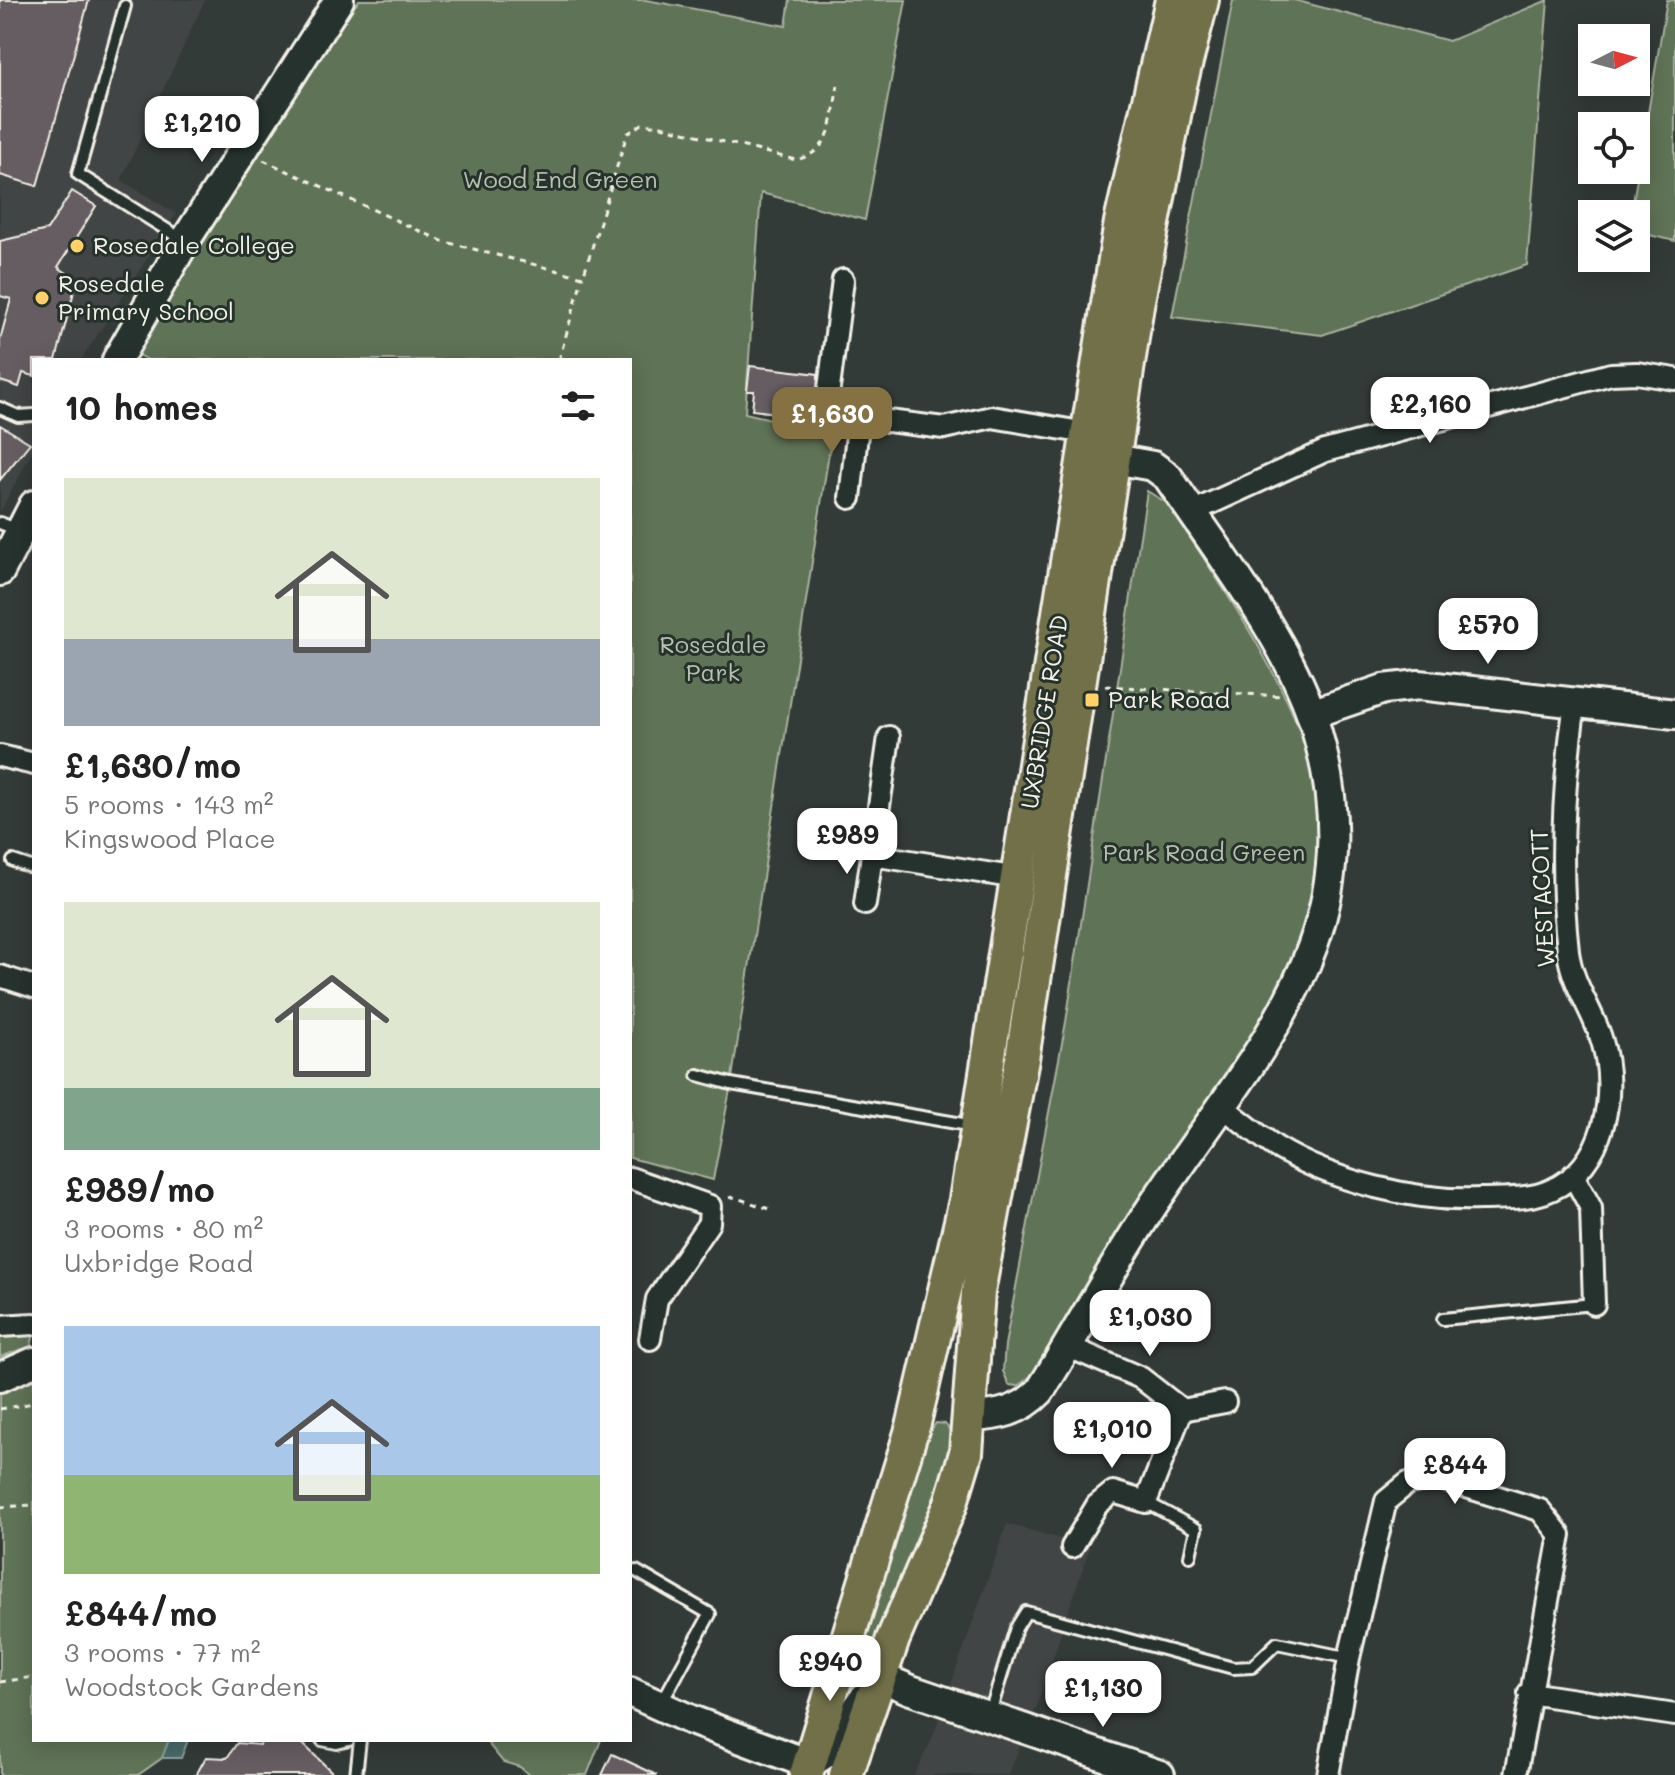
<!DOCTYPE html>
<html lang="en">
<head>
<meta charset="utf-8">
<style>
  body { margin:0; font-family:Mali,sans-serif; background:#f6f6f6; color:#222; height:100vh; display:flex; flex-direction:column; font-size:30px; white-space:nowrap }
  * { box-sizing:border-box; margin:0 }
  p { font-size:26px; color:#767676 }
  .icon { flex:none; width:44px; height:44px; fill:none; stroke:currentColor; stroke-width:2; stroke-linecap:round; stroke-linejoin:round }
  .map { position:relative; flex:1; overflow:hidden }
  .details { position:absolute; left:32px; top:358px; width:600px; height:1384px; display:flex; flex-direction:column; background:#fff; border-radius:0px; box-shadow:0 4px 20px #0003 }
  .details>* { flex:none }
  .needle { width:52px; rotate:84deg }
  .tools { position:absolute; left:1578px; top:24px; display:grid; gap:16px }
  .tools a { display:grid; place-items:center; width:72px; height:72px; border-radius:0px; background:#fff; box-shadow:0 4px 20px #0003; font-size:40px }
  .price { position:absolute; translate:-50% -68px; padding:0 18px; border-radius:16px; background:#fff; color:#222; font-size:26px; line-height:52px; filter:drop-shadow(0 2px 4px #0008) }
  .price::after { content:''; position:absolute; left:50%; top:48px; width:24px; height:18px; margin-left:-12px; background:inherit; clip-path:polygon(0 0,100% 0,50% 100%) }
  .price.active { background:#857141; color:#fff }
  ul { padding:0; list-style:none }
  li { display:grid; align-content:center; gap:16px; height:424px; padding:0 32px }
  li span { display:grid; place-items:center; height:248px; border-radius:0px; color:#555 }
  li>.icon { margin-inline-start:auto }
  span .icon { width:144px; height:144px; fill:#fffc; stroke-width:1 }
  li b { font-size:34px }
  h2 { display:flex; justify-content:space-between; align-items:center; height:96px; padding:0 32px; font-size:34px }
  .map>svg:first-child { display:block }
  .built { fill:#424545 }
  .green { fill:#5f7356; stroke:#aab29f; stroke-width:2 }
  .water { fill:#466a6a; stroke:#8ca09c; stroke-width:2 }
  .building { fill:#665d64; stroke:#f4f1e8; stroke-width:2 }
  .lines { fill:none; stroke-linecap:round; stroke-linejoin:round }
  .lane-casing { stroke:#f4f1e8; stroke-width:16 }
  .street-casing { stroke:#f4f1e8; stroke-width:26 }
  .secondary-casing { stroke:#f4f1e8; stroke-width:34 }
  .primary-casing { stroke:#f4f1e8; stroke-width:38 }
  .path { stroke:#f4f1e8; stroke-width:3; stroke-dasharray:6 6; stroke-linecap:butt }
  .lane { stroke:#26332d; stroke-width:10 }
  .street { stroke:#26332d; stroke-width:20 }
  .secondary { stroke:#26332d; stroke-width:28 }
  .primary { stroke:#71704a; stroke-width:32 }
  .poi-dot { fill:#ffd166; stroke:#26332d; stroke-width:3 }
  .labels { text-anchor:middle; stroke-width:6; stroke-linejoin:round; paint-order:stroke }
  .park-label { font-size:24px; fill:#b8bfae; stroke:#26332d }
  .poi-label { font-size:24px; fill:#f4f1e8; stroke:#26332d; text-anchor:start }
  .street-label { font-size:24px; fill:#f4f1e8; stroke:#26332d }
</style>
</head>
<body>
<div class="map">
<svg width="1675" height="1775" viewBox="0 0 1675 1775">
  <rect width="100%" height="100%" fill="#333b38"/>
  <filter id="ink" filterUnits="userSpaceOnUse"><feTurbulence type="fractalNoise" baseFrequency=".0125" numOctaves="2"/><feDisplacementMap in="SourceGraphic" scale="16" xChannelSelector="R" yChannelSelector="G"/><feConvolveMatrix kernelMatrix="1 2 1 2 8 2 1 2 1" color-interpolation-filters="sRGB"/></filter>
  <g filter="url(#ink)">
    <!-- built -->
    <path class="built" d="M0,0H205L121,180L176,214L81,360H34V448L0,512Z
      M1007,1524L1090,1547L1036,1708L1008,1775H914L932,1739Z"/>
    <!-- green -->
    <path class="green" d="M359,0H646L786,26L790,0H906L865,220L761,193L745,413L832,433L731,1084L713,1180L630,1158V360H148L124,348Z
      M1233,0H1294L1449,41L1548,0L1527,265L1322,335L1172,317Z
      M1667,0H1675V241L1636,232V214H1631Z
      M1147,491L1167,503C1216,576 1302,700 1316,786C1341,942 1220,1079 1141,1200C1104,1256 1071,1314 1037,1371L1018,1386L1009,1385L1003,1371L1005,1345L1066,1022Z
      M34,1333L31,1346L0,1357V1336Z
      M34,1375V1740H169L162,1758L138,1775H0V1389Z
      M936,1423L945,1424L952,1433L947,1466L868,1663L859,1656L925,1439Z
      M485,1740H601L587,1775H529L520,1767L503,1762Z"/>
    <!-- water -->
    <path class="water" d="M169,1740H188L181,1758H162Z"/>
    <!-- building -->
    <path class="building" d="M0,0H89L37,186L0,175Z
      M72,191L96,206L58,267L77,280L56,360H34V376L23,373L19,387L0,381V340L11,299L0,296V241L47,230Z
      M750,366L818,374L817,418L752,410L754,391H747Z
      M0,425L30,443L0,480Z
      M262,1740L302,1743L335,1775H196L206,1757L227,1758L237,1743L260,1745Z
      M612,1754L657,1775H602Z"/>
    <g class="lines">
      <!-- lane casing -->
      <g class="lane-casing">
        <path id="lane" d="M125,6L78,174L183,240
          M0,408L18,416L34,415
          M0,523L18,530
          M13,861L34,868
          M698,1075L731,1084L974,1126
          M1443,1319L1594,1304
          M1146,1502L1196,1529L1190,1556
          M636,1571L710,1614L661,1704
          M989,1716L1016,1628L1026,1612L1233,1668L1252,1667L1277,1643L1349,1658
          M322,1740L337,1743L349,1740
          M356,1775L360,1740"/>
      </g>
      <!-- street casing -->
      <g class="street-casing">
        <path id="street" d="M843,280L828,396L841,415L944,428L992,417L1087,433
          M850,498L859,417
          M1192,512L1325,451L1611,374L1637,373L1675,379
          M889,737L872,855L1018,878
          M0,756L34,764
          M865,904L872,855
          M0,976L34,987
          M1223,1107C1240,1120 1258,1135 1276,1147C1332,1181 1415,1202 1480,1199C1503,1198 1529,1200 1551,1190C1605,1166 1618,1093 1602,1041C1593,1010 1572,985 1568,951C1559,869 1563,784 1575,703
          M1573,1175L1591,1208L1594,1304
          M630,1178L710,1206L709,1223L657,1299L650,1339
          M0,1326L34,1324
          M1067,1346L1141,1378L1182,1410L1225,1402
          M1072,1547L1097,1505L1113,1492L1146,1502L1182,1410
          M1529,1693L1675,1715
          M1328,1775L1349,1658L1386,1501L1408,1483L1438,1478L1540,1510L1560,1535L1516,1775"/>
      </g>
      <!-- secondary casing -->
      <g class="secondary-casing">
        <path id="secondary" d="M117,360L185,241L339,0
          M0,571L34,505
          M1311,714L1384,689L1419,685L1675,714
          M0,1377L34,1362
          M971,1417C998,1416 1021,1411 1040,1391C1080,1328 1115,1261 1157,1199C1265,1039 1380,925 1312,716C1286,638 1214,546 1168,477L1153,466L1114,459
          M845,1649L861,1669L911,1690L1160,1775
          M630,1692L691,1720L809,1764L826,1753L865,1697"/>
      </g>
      <!-- primary casing -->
      <g class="primary-casing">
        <path id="primary" d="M806,1775L914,1423L966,1200L1121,222L1172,0
          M846,1775L893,1639L950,1506L966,1453L978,1292L1022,1059L1137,305L1180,85L1202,0"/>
      </g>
      <!-- path -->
      <path class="path" d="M263,160L442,241L583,277L627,134L642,124L661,126L796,160C835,150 831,119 838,85
        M559,360L582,279
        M1105,686L1281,696
        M729,1198L733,1197L773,1210
        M0,1409L34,1403
        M0,1507L34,1505
        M0,1682L34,1677"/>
      <!-- lane -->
      <use href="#lane" class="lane"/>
      <!-- street -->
      <use href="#street" class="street"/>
      <!-- secondary -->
      <use href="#secondary" class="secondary"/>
      <!-- primary -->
      <use href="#primary" class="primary"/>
    </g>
  </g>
  <!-- markers -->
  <g class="poi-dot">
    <circle cx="77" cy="246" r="8"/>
    <circle cx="42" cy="298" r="8"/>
    <rect x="1084" y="692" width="16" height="16" rx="4"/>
  </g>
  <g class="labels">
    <!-- park labels -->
    <g class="park-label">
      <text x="560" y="188">Wood End Green</text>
      <text x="713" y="653">Rosedale<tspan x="713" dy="28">Park</tspan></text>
      <text x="1204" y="861">Park Road Green</text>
    </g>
    <!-- poi labels -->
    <g class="poi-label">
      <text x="93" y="254">Rosedale College</text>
      <text x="58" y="292">Rosedale<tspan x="58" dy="28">Primary School</tspan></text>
      <text x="1108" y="708">Park Road</text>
    </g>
    <!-- street labels -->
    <g class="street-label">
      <text transform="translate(1045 712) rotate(-81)" y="8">UXBRIDGE ROAD</text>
      <text transform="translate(1543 898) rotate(-93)" y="8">WESTACOTT</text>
    </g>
  </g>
</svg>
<div class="tools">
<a><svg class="needle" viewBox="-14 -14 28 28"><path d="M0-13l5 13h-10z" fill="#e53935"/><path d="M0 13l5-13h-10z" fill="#767676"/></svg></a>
<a><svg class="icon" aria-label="locate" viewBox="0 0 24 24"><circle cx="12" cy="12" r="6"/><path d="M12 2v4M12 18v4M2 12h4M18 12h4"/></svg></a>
<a><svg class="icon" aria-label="layers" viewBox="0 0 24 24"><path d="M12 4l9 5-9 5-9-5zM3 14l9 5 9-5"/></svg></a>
</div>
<b class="price" style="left:202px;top:164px">£1,210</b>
<b class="price" style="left:1430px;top:445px">£2,160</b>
<b class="price active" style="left:832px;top:455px">£1,630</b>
<b class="price" style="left:1488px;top:666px">£570</b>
<b class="price" style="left:847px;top:876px">£989</b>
<b class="price" style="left:1150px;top:1358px">£1,030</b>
<b class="price" style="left:1112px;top:1470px">£1,010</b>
<b class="price" style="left:1455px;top:1506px">£844</b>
<b class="price" style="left:830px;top:1703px">£940</b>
<b class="price" style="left:1103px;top:1729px">£1,130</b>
<section class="details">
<h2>10 homes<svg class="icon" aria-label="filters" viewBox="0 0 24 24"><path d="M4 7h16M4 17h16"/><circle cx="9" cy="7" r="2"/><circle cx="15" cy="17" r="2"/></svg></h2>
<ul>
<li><span style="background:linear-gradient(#dfe7d0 65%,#9aa5b1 0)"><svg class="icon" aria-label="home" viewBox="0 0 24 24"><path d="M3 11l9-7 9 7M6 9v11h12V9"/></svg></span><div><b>£1,630/mo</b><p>5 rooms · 143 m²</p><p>Kingswood Place</p></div></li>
<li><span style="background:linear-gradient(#dfe7d0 75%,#7fa58c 0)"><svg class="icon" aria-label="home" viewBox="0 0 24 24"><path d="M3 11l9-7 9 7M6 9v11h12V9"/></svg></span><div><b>£989/mo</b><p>3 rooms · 80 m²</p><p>Uxbridge Road</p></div></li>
<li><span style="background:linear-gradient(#a9c7e8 60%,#8fb573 0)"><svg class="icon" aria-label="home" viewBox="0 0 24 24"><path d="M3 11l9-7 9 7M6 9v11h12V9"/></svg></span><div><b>£844/mo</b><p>3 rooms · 77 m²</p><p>Woodstock Gardens</p></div></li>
</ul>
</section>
</div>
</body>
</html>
